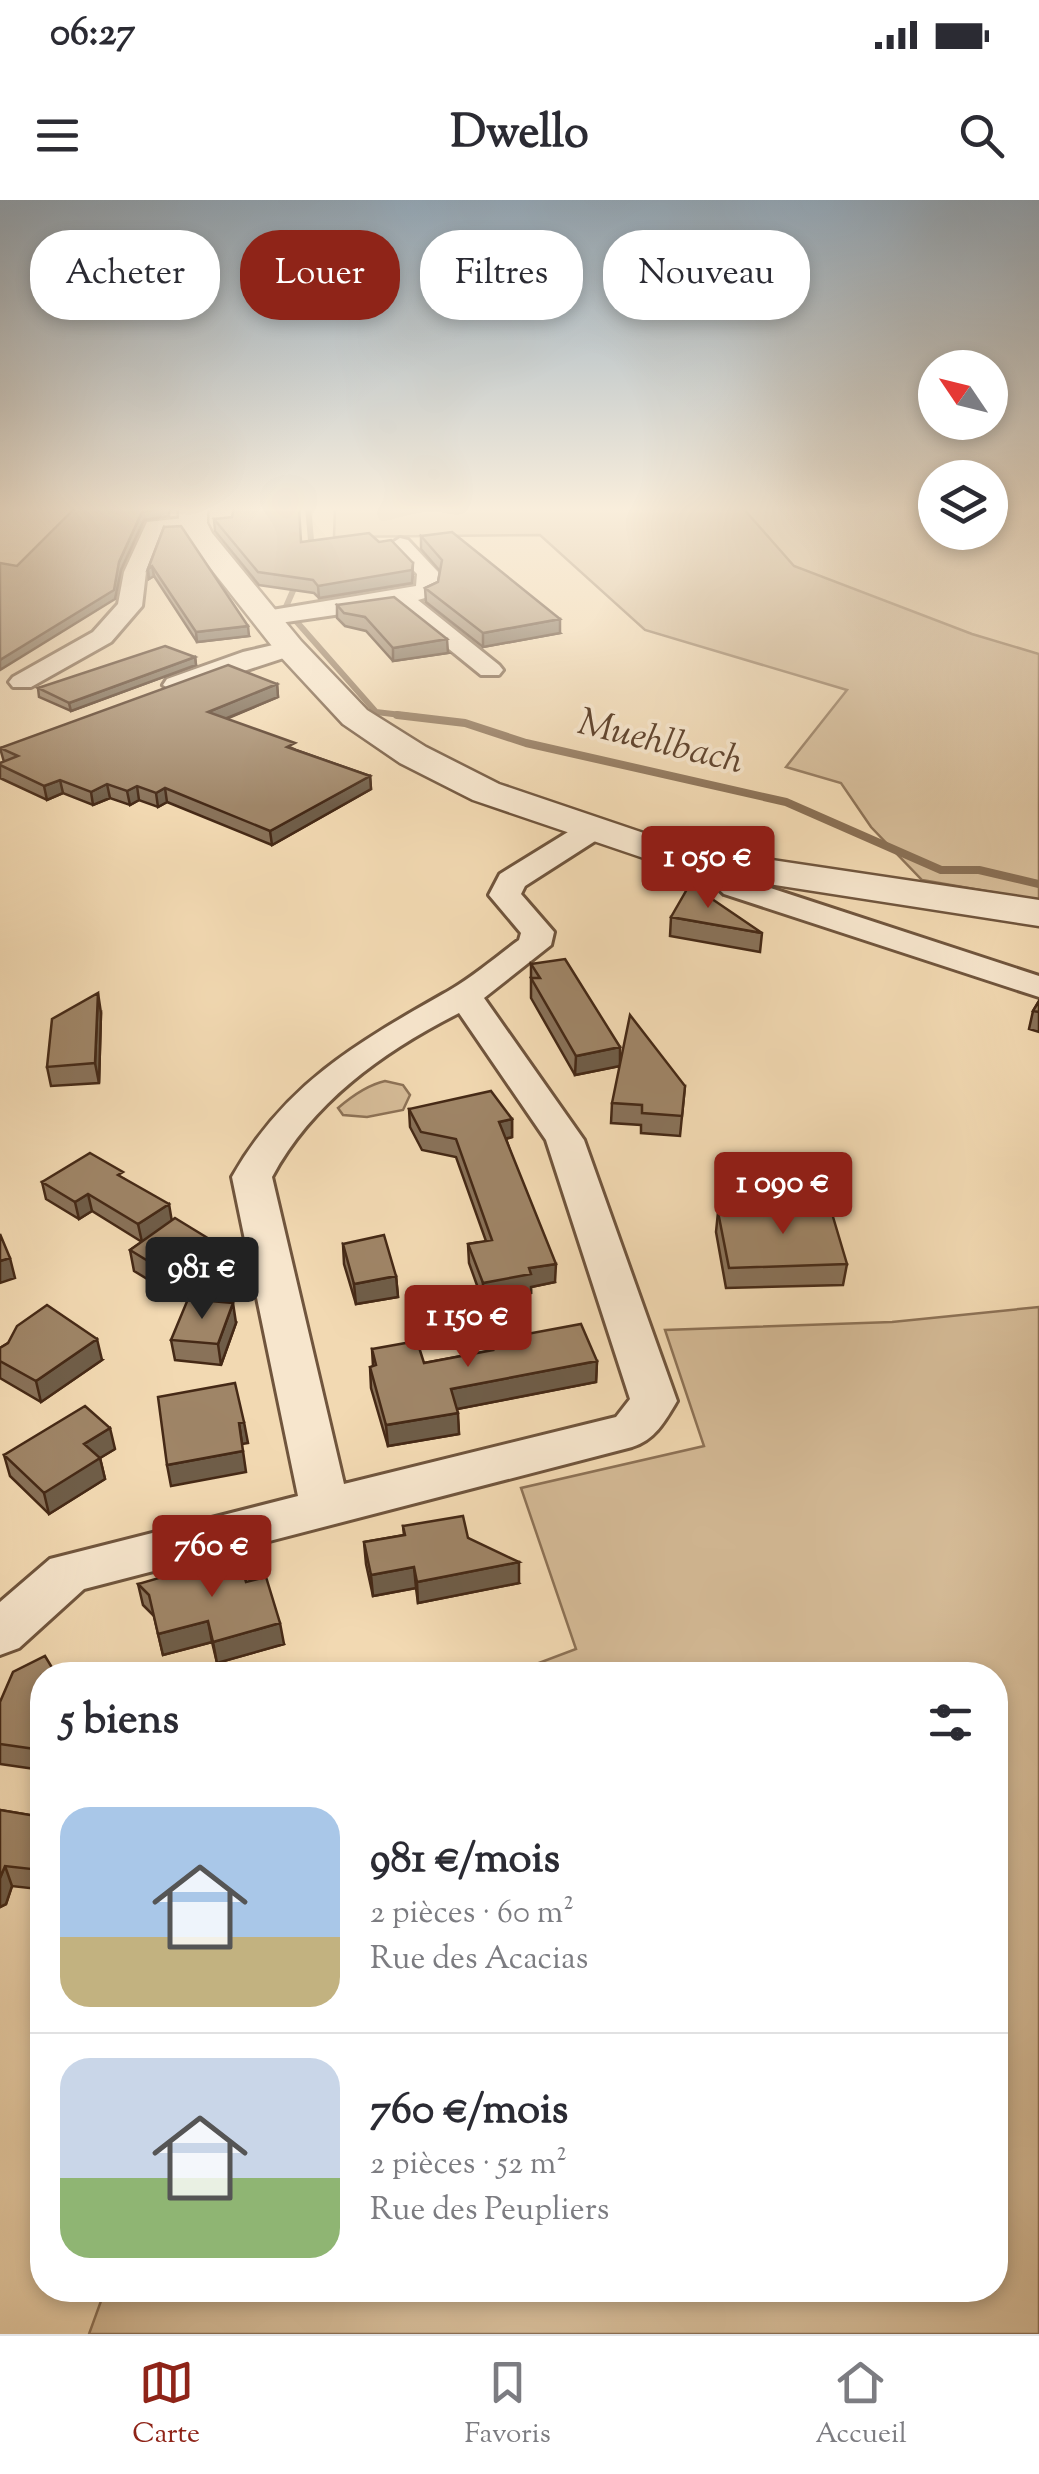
<!DOCTYPE html>
<html lang="fr">
<head>
<meta charset="utf-8">
<style>
  body { margin:0; font-family:"Sorts Mill Goudy",serif; background:#f2f2f3; color:#2b2b33; height:100vh; display:flex; flex-direction:column; font-size:38px; white-space:nowrap }
  * { box-sizing:border-box; margin:0 }
  p { font-size:32px; color:#7c7c81 }
  .icon { flex:none; width:55px; height:55px; fill:none; stroke:currentColor; stroke-width:2; stroke-linecap:round; stroke-linejoin:round }
  .map { position:relative; flex:1; overflow:hidden }
  .details { position:absolute; left:30px; top:1462px; width:978px; height:640px; display:flex; flex-direction:column; background:#fff; border-radius:40px; box-shadow:0 5px 15px #0003 }
  .details>* { flex:none }
  .hud { position:absolute; left:30px; top:30px; width:980px; height:90px; display:flex; gap:20px }
  .needle { width:65px; rotate:305deg }
  .fabs { position:absolute; left:918px; top:150px; display:grid; gap:20px }
  .fabs a { display:grid; place-items:center; width:90px; height:90px; border-radius:50%; background:#fff; box-shadow:0 5px 15px #0003; font-size:50px }
  .price { position:absolute; translate:-50% -85px; padding:0 22px; border-radius:10px; background:#8f2418; color:#fff; font-size:32px; line-height:65px; filter:drop-shadow(0 2px 5px #0008) }
  .price::after { content:''; position:absolute; left:50%; top:60px; width:30px; height:22px; margin-left:-15px; background:inherit; clip-path:polygon(0 0,100% 0,50% 100%) }
  .price.active { background:#222; color:#fff }
  ul { padding:0; list-style:none }
  li { display:flex; align-items:center; gap:30px; height:250px; padding:0 30px }
  li+li { border-top:2px solid #e1e1e2 }
  li span { display:grid; place-items:center; flex:none; width:280px; height:200px; border-radius:30px; color:#555 }
  li>.icon { margin-inline-start:auto }
  span .icon { width:120px; height:120px; fill:#fffc; stroke-width:1 }
  li b { font-size:42px }
  h2 { display:flex; justify-content:space-between; align-items:center; height:120px; padding:0 30px; font-size:42px }
  .tag { padding:0 35px; border-radius:40px; background:#fff; box-shadow:0 5px 15px #0003; font-size:35px; line-height:90px }
  .tag.active { background:#8f2418; color:#fff }
  .status { display:flex; justify-content:space-between; align-items:center; height:70px; padding:0 50px; background:#fff; direction:ltr }
  .status svg { height:28px; fill:currentColor }
  header { display:flex; justify-content:space-between; align-items:center; height:130px; padding:0 30px; background:#fff; font-size:45px; font-weight:800 }
  .dock { display:flex; justify-content:space-around; align-items:center; height:140px; border-top:2px solid #e1e1e2; background:#fff; font-size:28px; color:#7c7c81 }
  .dock a { display:grid; justify-items:center; gap:5px }
  .dock .active { color:#8f2418 }
  .map>svg:first-child { display:block }
  .green { fill:#d5bb97; stroke:#8d7256; stroke-width:2.5 }
  .lines { fill:none; stroke-linecap:round; stroke-linejoin:round }
  .stream-far1 { stroke:#896f54; stroke-width:6 }
  .stream { stroke:#896f54; stroke-width:8 }
  .minor-casing { stroke:#70553d; stroke-width:6 }
  .tertiary-casing { stroke:#70553d; stroke-width:5 }
  .minor { fill:#f7e6cd; fill-rule:evenodd }
  .tertiary { fill:#f7e6cd; fill-rule:evenodd }
  .wall { fill:#897259; stroke:#452916; stroke-width:2.5 }
  .shaded-wall { fill:#6f5d48; stroke:#452916; stroke-width:2.5 }
  .building { fill:#9f8567; stroke:#452916; stroke-width:2.5 }
  .labels { text-anchor:middle; stroke-width:8; stroke-linejoin:round; paint-order:stroke }
  .far-water-label { font-size:38px; font-style:italic; fill:#624630; stroke:#f7e6cd }
</style>
</head>
<body>
<div class="status"><b>06:27</b><svg viewBox="0 0 49 12"><path d="M0 12V9h3v3zM5 12V6h3v6zM10 12V3h3v9zM15 12V0h3v12zM26 1h20v11H26zM47 4h2v5h-2z"/></svg></div>
<header><svg class="icon" aria-label="menu" viewBox="0 0 24 24"><path d="M4 6h16M4 12h16M4 18h16"/></svg>Dwello<svg class="icon" aria-label="search" viewBox="0 0 24 24"><circle cx="10" cy="10" r="6"/><path d="M15 15l6 6"/></svg></header>
<div class="map">
<svg width="1039" height="2134" viewBox="0 0 1039 2134">
  <rect width="100%" height="100%" fill="#f2d9b2"/>
  <filter id="stains"><feTurbulence type="fractalNoise" baseFrequency=".002" numOctaves="4"/><feColorMatrix values="0 0 0 0 .2 0 0 0 0 .09 0 0 0 0 .02 0 0 0 .5 -.17"/></filter>
  <radialGradient id="worn" r=".72"><stop offset=".6" stop-color="#630" stop-opacity="0"/><stop offset="1" stop-color="#630" stop-opacity=".3"/></radialGradient>
  <!-- green -->
  <path class="green" d="M335,307H742L794,366L972,434L1039,454V700L922,680L871,627L841,583L786,567L847,490L645,430L540,335L334,337Z
    M385,881L403,885L410,895L403,910L367,917L343,915L338,908C352,896 367,885 385,881Z
    M1039,1107V2134H89L105,2090H995V1475H507L576,1449L521,1288L704,1246L665,1130L892,1122Z"/>
  <g class="lines">
    <!-- stream-far1 -->
    <path class="stream-far1" d="M308,307L312,351
      M285,409L299,377
      M296,421L376,512L418,517"/>
    <!-- stream -->
    <path class="stream" d="M397,515L465,523L526,543L786,602L941,670H979L1039,684"/>
    <!-- minor casing -->
    <g class="minor-casing">
      <path id="minor" d="M193,317L204,323L201,328L163,333L146,372L142,406L111,442L31,487H13L9,482L13,477L93,432L118,404L124,372L147,322Z
        M400,338L408,340L439,373L435,395L418,400L499,465L503,470L499,475H481L396,406L266,425L254,418L266,411L416,386L417,374L389,345Z
        M290,441L299,443L302,448L299,453L176,493L163,485L167,479L243,452Z
        M592,621L603,624L607,630L603,636L525,686L521,694L554,732L551,745L484,798L584,940L677,1201C665,1221 655,1240 632,1247L84,1389L19,1448L0,1455V1402L50,1359L298,1296L232,977C286,882 359,842 450,790C474,776 496,757 519,740L521,733L489,695L500,674L581,624ZM459,813L546,940L630,1199L616,1217L344,1284L272,977C312,902 384,851 459,813Z
        M724,655L735,657L740,676L746,680L1039,776V797L724,694L708,679V664L713,657Z"/>
    </g>
    <!-- tertiary casing -->
    <g class="tertiary-casing">
      <path id="tertiary" d="M179,307H207V323L212,333L301,441L367,510L426,547L499,584L685,647L1039,700V726L679,670L473,600L400,563L343,524L279,455L190,342L179,323Z"/>
    </g>
    <!-- minor -->
    <use href="#minor" class="minor"/>
    <!-- tertiary -->
    <use href="#tertiary" class="tertiary"/>
  </g>
  <!-- wall -->
  <path class="wall" d="M214,319L413,375L412,383L319,398L314,393L259,385L215,331Z
    M164,327L249,436L197,442L154,376L149,379L148,369Z
    M421,336L560,433L483,447L426,402L425,388L438,382L440,371L421,349Z
    M337,405L448,453L393,461L366,431L345,426L337,418Z
    M195,457L196,465L71,511L39,497L38,488Z
    M277,484L278,497L226,519L296,550L370,576L371,589L272,645L167,602L158,607L139,600L130,605L110,598L93,605L63,593L47,600L0,578V563L4,562L0,548Z
    M671,717L762,733L760,752L670,736Z
    M531,764L620,866L575,875L531,798Z
    M1039,801V832L1029,829L1033,811Z
    M101,813L99,883L51,886L47,867Z
    M685,886L680,936L641,933V925L611,923L612,903Z
    M409,909L512,919V937L506,939L555,1082L531,1087V1093L483,1102L469,1063L468,1044L486,1041L456,957L422,950L410,927Z
    M124,979L172,1021L224,1048L227,1069L182,1100L134,1071L130,1050L142,1042L92,1011L79,1019L46,999L42,982Z
    M718,1012L847,1064L843,1085L726,1088L716,1032Z
    M343,1044L396,1076L398,1097L356,1104L344,1064Z
    M236,1123L221,1165L175,1160L171,1140Z
    M489,1141L597,1161L596,1182L457,1209L459,1234L388,1246L371,1188L370,1167L373,1166L372,1149L424,1163L489,1151Z
    M8,1143L102,1160L41,1202L0,1178V1148Z
    M115,1249L100,1258L105,1279L49,1314L10,1276L4,1255Z
    M403,1326L468,1338L519,1383L418,1403L416,1388L373,1396L366,1364L364,1342L404,1335Z
    M246,1382L284,1444L217,1463L212,1442L163,1455L154,1416L143,1405L138,1384Z
    M42,1475V1570L0,1564V1502Z
    M0,1610L42,1617V1678L38,1689L12,1686L6,1704L0,1707Z"/>
  <!-- shaded-wall -->
  <path class="shaded-wall" d="M169,307V316L144,320L121,370L115,399L0,470V460L119,362L142,312Z
    M413,363L412,383L319,398L318,386Z
    M152,366L154,376L149,379L148,369Z
    M560,419V433L483,447V433Z
    M248,426L249,436L197,442L196,432Z
    M447,439L448,453L393,461V448Z
    M195,457L196,465L71,511L69,503Z
    M277,484L278,497L210,525L208,512Z
    M370,576L371,589L272,645L270,631Z
    M60,580L63,593L47,600L44,586Z
    M107,584L110,598L93,605L91,592Z
    M137,586L139,600L130,605L127,591Z
    M165,588L167,602L158,607L156,593Z
    M98,793L101,813L99,883L95,863Z
    M620,847V866L575,875L576,856Z
    M512,919V937L499,940V922Z
    M88,994L92,1011L79,1019L75,1002Z
    M169,1004L172,1022L142,1042L138,1024Z
    M224,1048L227,1069L182,1100L179,1080Z
    M10,1058L15,1078L0,1083V1061Z
    M556,1064L555,1082L531,1087V1093L483,1102V1083L529,1068Z
    M396,1076L398,1097L356,1104L354,1084Z
    M233,1103L236,1123L221,1165L218,1144Z
    M97,1139L102,1160L41,1202L36,1181Z
    M597,1161L596,1182L452,1210L451,1189Z
    M458,1213L459,1234L388,1246L386,1225Z
    M244,1222L248,1243L242,1244L239,1223Z
    M110,1228L115,1249L100,1258L105,1279L49,1314L44,1293L84,1244Z
    M243,1251L246,1272L171,1286L167,1265Z
    M519,1362V1383L418,1403L417,1382Z
    M414,1367L416,1388L373,1396L371,1375Z
    M208,1421L212,1442L163,1455L158,1434Z
    M280,1423L284,1444L217,1463L213,1442Z
    M42,1640V1678L38,1689L31,1669Z
    M5,1666L12,1686L6,1704L0,1707V1678Z"/>
  <!-- building -->
  <path class="building" d="M76,307L168,308L142,312L119,362L114,390L0,460V363L17,366Z
    M234,307H299L301,342L369,333L379,342L391,340L413,363L412,370L318,386L313,380L258,372L214,319L232,317Z
    M181,326L248,426L196,432L152,366L148,369L164,327Z
    M452,332L560,419L483,433L425,388L438,382L442,360L421,336Z
    M394,397L447,439L393,448L365,417L344,413L337,405Z
    M165,446L195,457L69,503L38,488Z
    M228,465L277,484L208,512L295,543L287,547L370,576L270,631L165,588L156,593L137,586L127,591L107,584L91,592L60,580L44,586L0,565V563L18,556L0,548Z
    M690,684L762,733L671,717Z
    M565,759L620,847L576,856L531,778H540L531,764Z
    M98,793L95,863L47,867L52,819Z
    M1039,801V812L1033,811Z
    M630,815L685,886L682,916L642,913V905L612,903Z
    M491,891L512,919L499,922L556,1064L529,1068L531,1074L483,1083L468,1044L492,1040L456,939L421,932L409,909Z
    M90,953L123,972L118,975L169,1004L138,1024L88,994L75,1002L42,982Z
    M828,1000L847,1064L729,1068L718,1012L784,1010L785,1002Z
    M175,1018L224,1048L179,1080L130,1050Z
    M0,1034L10,1058L0,1061Z
    M384,1035L396,1076L354,1084L343,1044Z
    M188,1099L233,1103L218,1144L171,1140Z
    M47,1105L97,1139L36,1181L0,1161V1148L8,1143L17,1126Z
    M581,1124L597,1161L451,1189L458,1213L386,1225L370,1167L376,1165L372,1149L417,1141L424,1163L493,1150L489,1141Z
    M235,1183L244,1222L239,1223L243,1251L167,1265L158,1197Z
    M85,1206L110,1228L84,1244L100,1258L44,1293L4,1255Z
    M463,1316L468,1338L519,1362L417,1382L414,1367L371,1375L364,1342L405,1335L403,1326Z
    M238,1355L246,1382L266,1377L280,1423L213,1442L208,1421L158,1434L149,1395L138,1384Z
    M45,1456L54,1471L67,1475H42V1550L0,1544V1502L13,1472Z
    M0,1610L42,1617V1640L31,1669L5,1666L0,1678Z"/>
  <!-- sky -->
  <linearGradient id="sky" x2="0" y2="1"><stop stop-color="#94abbd"/><stop offset="0.51" stop-color="#f9eedc"/><stop offset="1" stop-color="#f9eedc" stop-opacity="0"/></linearGradient>
  <rect width="1039" height="606" fill="url(#sky)"/>
  <g class="labels">
    <!-- far-water labels -->
    <g class="far-water-label">
      <text transform="translate(661 540) rotate(14)" y="13">Muehlbach</text>
    </g>
  </g>
  <rect width="100%" height="100%" filter="url(#stains)"/>
  <rect width="100%" height="100%" fill="url(#worn)"/>
</svg>
<div class="fabs">
<a><svg class="needle" viewBox="-14 -14 28 28"><path d="M0-13l5 13h-10z" fill="#e53935"/><path d="M0 13l5-13h-10z" fill="#7c7c81"/></svg></a>
<a><svg class="icon" aria-label="layers" viewBox="0 0 24 24"><path d="M12 4l9 5-9 5-9-5zM3 14l9 5 9-5"/></svg></a>
</div>
<b class="price" style="left:708px;top:711px">1 050 €</b>
<b class="price" style="left:783px;top:1037px">1 090 €</b>
<b class="price active" style="left:202px;top:1122px">981 €</b>
<b class="price" style="left:468px;top:1170px">1 150 €</b>
<b class="price" style="left:212px;top:1400px">760 €</b>
<div class="hud">
<a class="tag">Acheter</a>
<a class="tag active">Louer</a>
<a class="tag">Filtres</a>
<a class="tag">Nouveau</a>
</div>
<section class="details">
<h2>5 biens<svg class="icon" aria-label="filters" viewBox="0 0 24 24"><path d="M4 7h16M4 17h16"/><circle cx="9" cy="7" r="2"/><circle cx="15" cy="17" r="2"/></svg></h2>
<ul>
<li><span style="background:linear-gradient(#a9c7e8 65%,#c2b280 0)"><svg class="icon" aria-label="home" viewBox="0 0 24 24"><path d="M3 11l9-7 9 7M6 9v11h12V9"/></svg></span><div><b>981 €/mois</b><p>2 pièces · 60 m²</p><p>Rue des Acacias</p></div></li>
<li><span style="background:linear-gradient(#c9d6e8 60%,#8fb573 0)"><svg class="icon" aria-label="home" viewBox="0 0 24 24"><path d="M3 11l9-7 9 7M6 9v11h12V9"/></svg></span><div><b>760 €/mois</b><p>2 pièces · 52 m²</p><p>Rue des Peupliers</p></div></li>
</ul>
</section>
</div>
<nav class="dock">
<a class="active"><svg class="icon" aria-label="map" viewBox="0 0 24 24"><path d="M3 6l6-2 6 2 6-2v14l-6 2-6-2-6 2zM9 4v14M15 6v14"/></svg>Carte</a>
<a><svg class="icon" aria-label="saved" viewBox="0 0 24 24"><path d="M7 4h10v16l-5-4-5 4z"/></svg>Favoris</a>
<a><svg class="icon" aria-label="home" viewBox="0 0 24 24"><path d="M3 11l9-7 9 7M6 9v11h12V9"/></svg>Accueil</a>
</nav>
</body>
</html>
